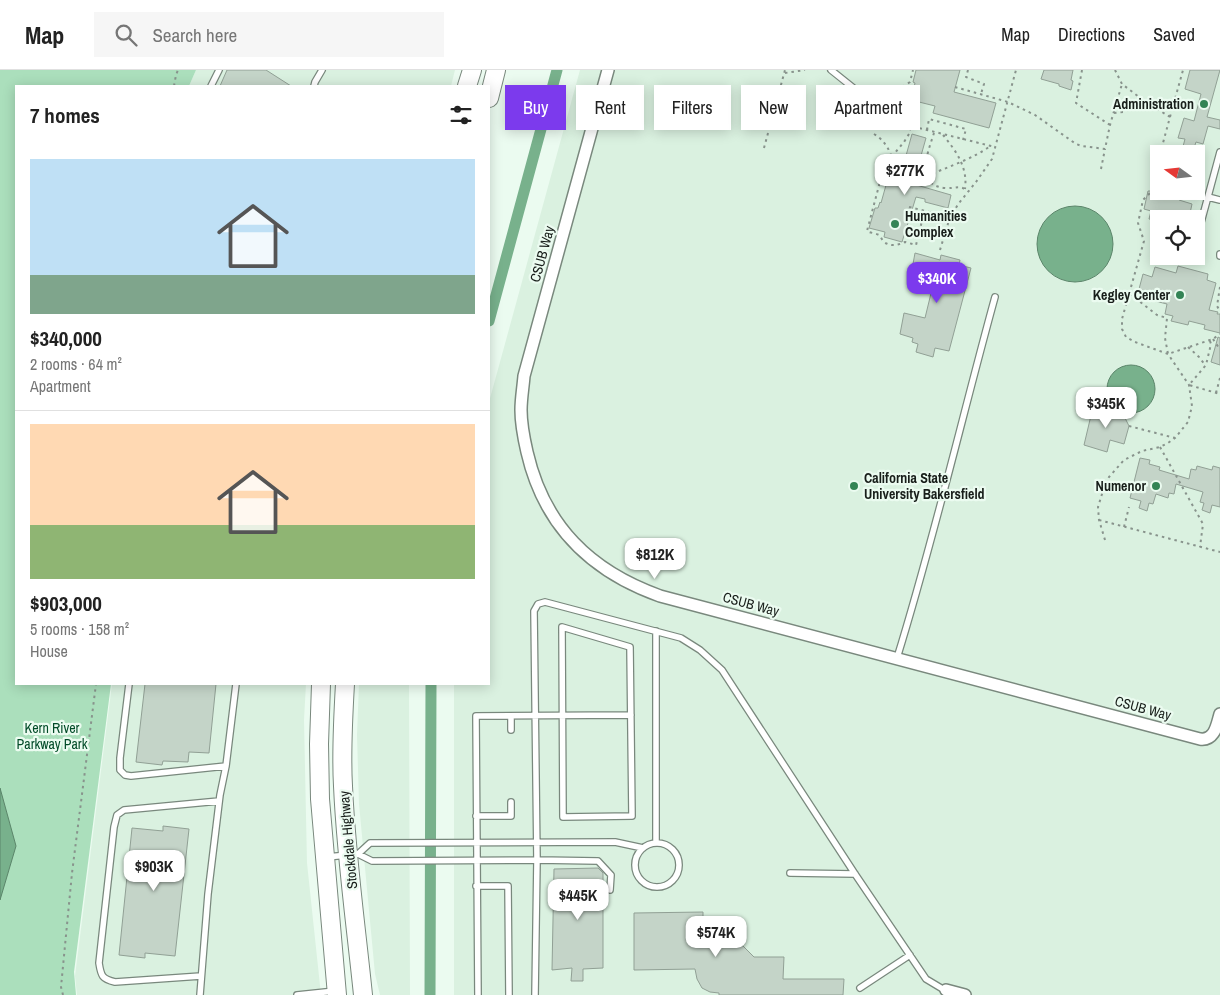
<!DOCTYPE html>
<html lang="en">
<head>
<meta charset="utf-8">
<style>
  body { margin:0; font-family:"Archivo Narrow",sans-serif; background:#f6f6f6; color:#222; height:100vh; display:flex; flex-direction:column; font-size:19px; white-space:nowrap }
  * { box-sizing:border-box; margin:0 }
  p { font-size:16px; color:#767676 }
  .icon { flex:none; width:28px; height:28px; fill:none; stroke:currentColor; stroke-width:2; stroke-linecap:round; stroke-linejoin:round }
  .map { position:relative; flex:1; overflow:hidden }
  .sheet { position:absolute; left:15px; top:15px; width:475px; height:600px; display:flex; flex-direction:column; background:#fff; border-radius:0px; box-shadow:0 2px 12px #0003 }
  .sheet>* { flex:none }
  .hud { position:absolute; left:505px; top:15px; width:475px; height:45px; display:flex; gap:10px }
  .needle { width:32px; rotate:285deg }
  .controls { position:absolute; left:1150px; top:75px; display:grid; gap:10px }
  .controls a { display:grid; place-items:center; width:55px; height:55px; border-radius:0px; background:#fff; box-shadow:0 2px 12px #0003; font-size:25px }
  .price { position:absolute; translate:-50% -42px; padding:0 11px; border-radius:10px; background:#fff; color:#222; font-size:16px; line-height:32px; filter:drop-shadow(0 1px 2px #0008) }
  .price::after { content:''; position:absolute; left:50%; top:30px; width:15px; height:11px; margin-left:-8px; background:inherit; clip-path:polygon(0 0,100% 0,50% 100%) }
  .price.active { background:#7c3aed; color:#fff }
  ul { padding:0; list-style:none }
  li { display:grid; align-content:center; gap:10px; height:265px; padding:0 15px }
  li+li { border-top:1px solid #e0e0e0 }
  li span { display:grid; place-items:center; height:155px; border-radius:0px; color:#555 }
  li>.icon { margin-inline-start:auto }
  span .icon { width:90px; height:90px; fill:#fffc; stroke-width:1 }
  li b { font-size:21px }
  h2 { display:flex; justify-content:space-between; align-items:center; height:60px; padding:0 15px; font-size:21px }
  .pill { padding:0 18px; border-radius:0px; background:#fff; box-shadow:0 2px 12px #0003; font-size:18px; line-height:45px }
  .pill.active { background:#7c3aed; color:#fff }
  header { display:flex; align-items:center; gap:30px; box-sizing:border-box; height:70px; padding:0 25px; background:#fff; border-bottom:1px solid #e0e0e0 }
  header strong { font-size:24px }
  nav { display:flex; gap:28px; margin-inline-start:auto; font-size:18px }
  .search { width:350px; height:45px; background:#f6f6f6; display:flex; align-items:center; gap:12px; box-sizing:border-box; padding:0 18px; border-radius:0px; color:#767676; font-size:19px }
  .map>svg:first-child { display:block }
  .built { fill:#daf1e0; fill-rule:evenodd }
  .green { fill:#abdfbc }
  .water { fill:#78b18c; stroke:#5b856a }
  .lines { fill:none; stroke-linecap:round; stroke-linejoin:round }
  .canal { stroke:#78b18c; stroke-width:11 }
  .building { fill:#c4d4c8; stroke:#91a095 }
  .lane-casing { stroke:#79887d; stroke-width:8 }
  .street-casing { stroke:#79887d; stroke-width:14 }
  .primary-casing { stroke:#79887d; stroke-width:20 }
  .path { stroke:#88938c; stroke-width:2; stroke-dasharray:2.5 4; stroke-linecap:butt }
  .lane { stroke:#fff; stroke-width:5.5 }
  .street { stroke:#fff; stroke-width:11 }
  .primary { stroke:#fff; stroke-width:18 }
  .poi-dot { fill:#338455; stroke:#ebfbf0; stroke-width:2 }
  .labels { text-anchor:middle; stroke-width:4.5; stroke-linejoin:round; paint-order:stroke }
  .poi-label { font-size:14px; font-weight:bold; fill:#181e1a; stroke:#ebfbf0; text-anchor:end }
  .street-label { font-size:14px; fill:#181e1a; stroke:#ebfbf0 }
  .park-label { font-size:14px; fill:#024b28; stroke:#ebfbf0 }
</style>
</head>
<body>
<header>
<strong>Map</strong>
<div class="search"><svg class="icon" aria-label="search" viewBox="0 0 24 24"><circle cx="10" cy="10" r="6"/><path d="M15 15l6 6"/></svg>Search here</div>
<nav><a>Map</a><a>Directions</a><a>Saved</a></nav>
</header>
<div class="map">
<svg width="1220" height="925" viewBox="0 0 1220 925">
  <rect width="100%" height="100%" fill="#ebfbf0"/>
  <!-- built -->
  <path class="built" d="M196,0H455L451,16H189Z
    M580,0H1220V925H454V614H489V332ZM1159,84H1196V121H1159ZM1159,149H1196V186H1159Z
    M112,614H306L304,650L307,793L321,925H77L75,906Z
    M359,614H409L410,925H380L375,904L359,734L357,665Z"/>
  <!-- green -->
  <path class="green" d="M0,0H196L189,16H16V614H111L74,902L76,925H0Z"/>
  <!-- water -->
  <path class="water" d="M1037 174a38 38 0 1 1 76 0a38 38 0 1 1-76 0Z
    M1107 319a24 24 0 1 1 48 0a24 24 0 1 1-48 0Z
    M0,718L16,776L0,830Z"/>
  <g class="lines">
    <!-- canal -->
    <path class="canal" d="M489,251L557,0
      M430,925L431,614"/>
  </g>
  <!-- building -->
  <path class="building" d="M227,0H266L291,16H220Z
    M916,0H960L954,22L996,33L989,58L933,43L935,36L911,30L915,13L913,12Z
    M1044,0H1073L1071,10L1073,11L1071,20L1059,16V14L1041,9Z
    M1190,0H1220L1207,47L1220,50V59L1208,56L1203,74L1196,72L1192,84H1181L1185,69L1178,68L1184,48L1194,51L1201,24L1185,19Z
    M912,64L926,68L913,114L951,125L948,138L925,132V129L916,127L902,172L884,167L885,162L869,158L875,138H878L880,132L881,133L888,108L899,111Z
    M1148,121H1181L1179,130L1192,134L1189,148L1183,147V149H1159V151L1149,149L1151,141L1144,139Z
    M915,183L940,190L941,185L960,190L959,195L971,198L949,281L935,278L933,287L916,282L918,274L912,272L913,268L900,264L904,243L925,248L934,211L911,205Z
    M1178,196L1208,204L1207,210L1216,213L1209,240L1218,242L1217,244H1220V263L1204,259L1205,255L1189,251L1188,255L1171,251L1173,246L1165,244L1167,234L1147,229L1148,222L1139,219L1143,204L1152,207L1155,197L1176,203Z
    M1218,267L1220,268V295L1211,292Z
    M1093,337L1123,344L1129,356L1124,374L1110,370L1107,382L1084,375Z
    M1140,388L1150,390L1149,394L1160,397L1159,400L1189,409L1191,399L1196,400L1197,396L1212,400L1213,396L1220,398V437L1212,435L1210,443L1202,440L1204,433L1200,432L1203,422L1176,414L1174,424L1169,423L1168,428L1156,424L1153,434L1149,433L1147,441L1139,438L1141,431L1130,428Z
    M145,614H216L209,683L189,682L188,692L163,691L162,695L136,692Z
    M163,756L189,759L175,886L145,883V888L119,885L132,758L163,761Z
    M598,798L603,803V898L583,899V911H571L572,898L552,900L554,799Z
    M703,842V864L728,861L754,887H784L783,909H844L843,925H719V923L710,922L702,918L697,909L695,899L634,900V843Z"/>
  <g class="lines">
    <!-- lane casing -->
    <g class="lane-casing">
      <path id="lane" d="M831,0L871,32
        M211,16L219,0
        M314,16L315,12L322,0
        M1208,127L1220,130
        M1196,171L1220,82
        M1220,184V186
        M562,557L630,577L632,746L563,747Z
        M897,588C934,469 962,347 995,227
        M129,614L120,688V700L125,705L131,706L226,696
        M511,660V646
        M476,746H511V732
        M656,773V561
        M635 795a22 22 0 1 1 44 0a22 22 0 1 1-44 0Z
        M358,784L370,773L615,772L643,778
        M327,787L358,784L372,791L537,790L598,791L611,805L610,820
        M790,803L855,804
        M476,816H508L509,925
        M201,906L115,912C102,909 101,906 99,893L114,757L117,745L124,740L219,731
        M860,918L910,885
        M200,925L208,824L220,725L226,696L236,614
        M297,925L335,921
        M478,925L476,646L631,645
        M535,925L537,790L534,541L538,534L545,532L681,568L700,580L722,600L855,804L926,909L946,921"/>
    </g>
    <!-- street casing -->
    <g class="street-casing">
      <path id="street" d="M608,0L524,306C523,318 521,329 521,340C521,354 524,369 527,382C544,456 590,501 660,526L1200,669C1215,671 1217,654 1220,644
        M946,920L965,925"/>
    </g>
    <!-- primary casing -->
    <g class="primary-casing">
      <path id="primary" d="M467,16L472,0
        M489,28L496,0
        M321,614L319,674L320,729L337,925
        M345,614C343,648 341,682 343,716C346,786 356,856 363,925"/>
    </g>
    <!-- path -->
    <path class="path" d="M968,0L966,7L984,14L981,24
      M1082,0L1076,33L1110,55
      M1115,0L1122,14L1143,30L1170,47L1160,84
      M785,3L805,0
      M174,16L176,5L178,0
      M955,17L1008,32L1035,45L1076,74L1082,76L1105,79L1110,55L1122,14
      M879,28L899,19L910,12L913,0
      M878,38L893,51L910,55
      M1114,43L1124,42L1143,30
      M1170,47L1183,0
      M927,60L929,49L966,59L963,70
      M934,63C928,82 914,115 945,118C956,119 959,114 968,121
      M874,64C882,69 887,75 891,85L890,88
      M943,65C956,81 968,97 965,119
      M764,78L785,0
      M1101,99L1105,79
      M927,106C945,98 975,88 990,76
      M909,137L950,147
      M923,147L916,175L905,172C898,175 891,177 884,172C882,170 881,167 879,165C875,163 870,163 867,161L882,104L889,90L904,72L909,64L911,56L995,77
      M940,180L950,147L959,133L976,112L992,89L1016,0
      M1220,217L1217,236L1220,241
      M1130,224L1157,245L1167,248L1165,268L1168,284L1213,269L1220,264
      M1213,269L1219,278
      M1210,271L1211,274L1206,295L1189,315L1220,324
      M1188,277L1199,287L1205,295
      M1216,323L1220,308
      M1129,356L1175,368
      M1160,377L1203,454L1200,477
      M1099,450L1220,482
      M1124,457L1129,437
      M1105,470L1099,450L1098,437L1102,424L1109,407L1124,390L1142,381L1160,377L1168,373L1175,368L1188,352L1192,336L1189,315L1168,284L1135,272L1126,267L1122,259V249L1144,171L1138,153L1143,130L1150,123L1159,89
      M63,925L61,917L72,803L96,614"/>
    <!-- lane -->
    <use href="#lane" class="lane"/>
    <!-- street -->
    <use href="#street" class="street"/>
    <!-- primary -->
    <use href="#primary" class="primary"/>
  </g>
  <!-- markers -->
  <g class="poi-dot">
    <circle cx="1204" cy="34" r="5"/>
    <circle cx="895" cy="154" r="5"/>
    <circle cx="1180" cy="225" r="5"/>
    <circle cx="854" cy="416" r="5"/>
    <circle cx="1156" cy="416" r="5"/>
  </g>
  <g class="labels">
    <!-- poi labels -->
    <g class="poi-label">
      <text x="1194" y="39">Administration</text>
      <text x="905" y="151" text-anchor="start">Humanities<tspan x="905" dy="16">Complex</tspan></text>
      <text x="1170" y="230">Kegley Center</text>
      <text x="864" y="413" text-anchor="start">California State<tspan x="864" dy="16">University Bakersfield</tspan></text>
      <text x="1146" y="421">Numenor</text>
    </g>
    <!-- street labels -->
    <g class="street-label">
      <text transform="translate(542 184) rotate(-75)" y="5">CSUB Way</text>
      <text transform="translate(751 534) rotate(15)" y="5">CSUB Way</text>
      <text transform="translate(1143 638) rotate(15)" y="5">CSUB Way</text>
      <text transform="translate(348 770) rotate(-95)" y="5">Stockdale Highway</text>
    </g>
    <!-- park labels -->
    <g class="park-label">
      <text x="52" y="663">Kern River<tspan x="52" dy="16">Parkway Park</tspan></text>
    </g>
  </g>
</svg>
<div class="controls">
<a><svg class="needle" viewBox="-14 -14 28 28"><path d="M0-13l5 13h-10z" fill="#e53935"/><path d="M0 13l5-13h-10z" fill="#767676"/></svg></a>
<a><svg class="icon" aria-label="locate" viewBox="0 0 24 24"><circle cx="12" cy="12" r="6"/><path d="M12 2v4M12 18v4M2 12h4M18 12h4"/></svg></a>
</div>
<b class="price" style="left:905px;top:126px">$277K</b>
<b class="price active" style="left:937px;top:234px">$340K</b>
<b class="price" style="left:1106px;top:359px">$345K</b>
<b class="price" style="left:655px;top:510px">$812K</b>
<b class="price" style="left:154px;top:822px">$903K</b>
<b class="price" style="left:578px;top:851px">$445K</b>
<b class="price" style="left:716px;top:888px">$574K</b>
<div class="hud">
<a class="pill active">Buy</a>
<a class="pill">Rent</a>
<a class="pill">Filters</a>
<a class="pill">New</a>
<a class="pill">Apartment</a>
</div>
<section class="sheet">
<h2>7 homes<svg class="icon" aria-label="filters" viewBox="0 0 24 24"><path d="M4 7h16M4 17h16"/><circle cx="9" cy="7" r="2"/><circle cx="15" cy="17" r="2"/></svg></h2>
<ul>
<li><span style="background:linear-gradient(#bfe0f5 75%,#7fa58c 0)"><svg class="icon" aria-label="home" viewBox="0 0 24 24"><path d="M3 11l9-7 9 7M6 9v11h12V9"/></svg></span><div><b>$340,000</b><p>2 rooms · 64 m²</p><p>Apartment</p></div></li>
<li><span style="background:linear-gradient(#ffd9b3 65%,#8fb573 0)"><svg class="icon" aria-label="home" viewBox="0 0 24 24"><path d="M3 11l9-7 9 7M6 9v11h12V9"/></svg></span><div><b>$903,000</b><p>5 rooms · 158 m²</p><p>House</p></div></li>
</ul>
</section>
</div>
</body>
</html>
